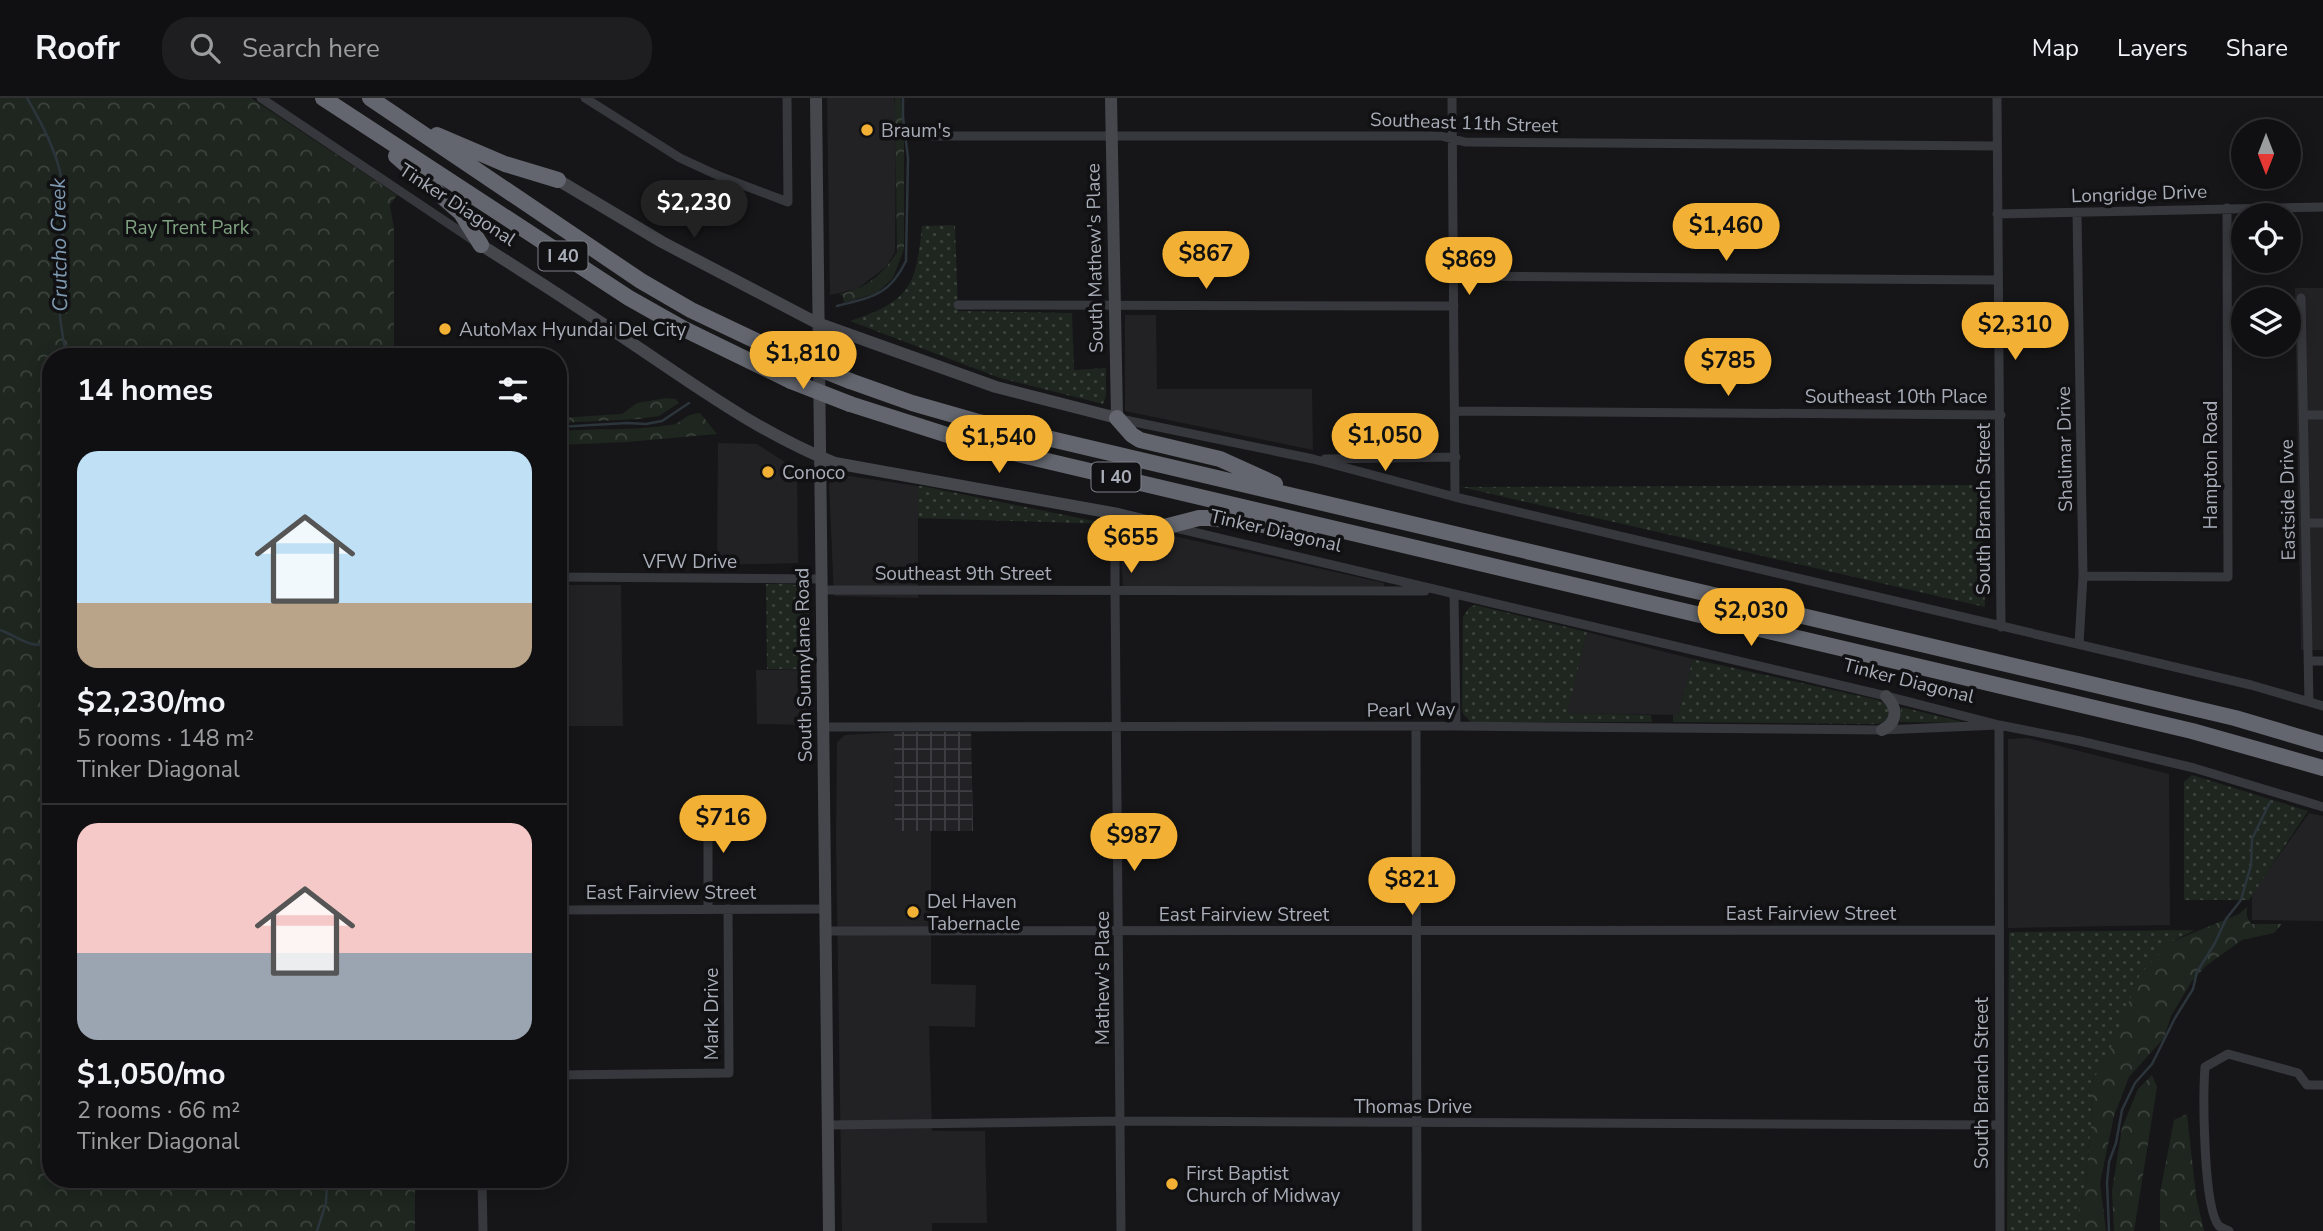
<!DOCTYPE html>
<html lang="en">
<head>
<meta charset="utf-8">
<style>
  body { margin:0; font-family:"Nunito Sans",sans-serif; background:#1e1e20; color:#f1f3f6; height:100vh; display:flex; flex-direction:column; font-size:26px; white-space:nowrap }
  * { box-sizing:border-box; margin:0 }
  p { font-size:23px; color:#9c9d9f }
  .icon { flex:none; width:38px; height:38px; fill:none; stroke:currentColor; stroke-width:2; stroke-linecap:round; stroke-linejoin:round }
  .map { position:relative; flex:1; overflow:hidden }
  .drawer { position:absolute; left:42px; top:250px; width:525px; height:840px; display:flex; flex-direction:column; background:#101012; border-radius:28px; box-shadow:0 4px 18px #0003,0 0 0 2px #303032 }
  .drawer>* { flex:none }
  .needle { width:46px; rotate:180deg }
  .buttons { position:absolute; left:2231px; top:21px; display:grid; gap:14px }
  .buttons a { display:grid; place-items:center; width:70px; height:70px; border-radius:50%; background:#101012; box-shadow:0 4px 18px #0003,0 0 0 2px #303032; font-size:35px }
  .price { position:absolute; translate:-50% -60px; padding:0 16px; border-radius:24px; background:#f2b134; color:#111; font-size:23px; line-height:46px; filter:drop-shadow(0 2px 4px #0008) }
  .price::after { content:''; position:absolute; left:50%; top:42px; width:21px; height:16px; margin-left:-10px; background:inherit; clip-path:polygon(0 0,100% 0,50% 100%) }
  .price.selected { background:#222; color:#fff }
  ul { padding:0; list-style:none }
  li { display:grid; align-content:center; gap:14px; height:371px; padding:0 35px }
  li+li { border-top:2px solid #303032 }
  li span { display:grid; place-items:center; height:217px; border-radius:21px; color:#555 }
  li>.icon { margin-inline-start:auto }
  span .icon { width:126px; height:126px; fill:#fffc; stroke-width:1 }
  li b { font-size:30px }
  h2 { display:flex; justify-content:space-between; align-items:center; height:84px; padding:0 35px; font-size:30px }
  header { display:flex; align-items:center; gap:42px; box-sizing:border-box; height:98px; padding:0 35px; background:#101012; border-bottom:2px solid #303032 }
  header strong { font-size:33px }
  nav { display:flex; gap:38px; margin-inline-start:auto; font-size:24px }
  .search { width:490px; height:63px; background:#1e1e20; display:flex; align-items:center; gap:18px; box-sizing:border-box; padding:0 24px; border-radius:28px; color:#9c9d9f; font-size:26px }
  .map>svg:first-child { display:block }
  .built { fill:#222225 }
  .industrial { fill:url(#industrial-grid) }
  .grass { fill:url(#grass-dots) }
  .forest { fill:url(#forest-crowns) }
  .lines { fill:none; stroke-linecap:round; stroke-linejoin:round }
  .stream { stroke:#2c353c; stroke-width:2.5 }
  .street { stroke:#37383d; stroke-width:9 }
  .secondary { stroke:#45474d; stroke-width:12 }
  .highway { stroke:#63666e; stroke-width:16 }
  .highway-bridge { stroke:#63666e; stroke-width:16 }
  .poi-dot { fill:#f2b134; stroke:#111113; stroke-width:2.5 }
  .labels { text-anchor:middle; stroke-width:7; stroke-linejoin:round; paint-order:stroke }
  .shield { fill:#111113; stroke:#7b7e86; stroke-width:2 }
  .shield-label { font-size:18px; font-weight:bold; fill:#a8adb8 }
  .street-label { font-size:19px; fill:#a8adb8; stroke:#111113 }
  .poi-label { font-size:19px; fill:#a8adb8; stroke:#111113; text-anchor:start }
  .park-label { font-size:19px; fill:#7fa381; stroke:#111113 }
  .water-label { font-size:21px; font-style:italic; fill:#7f9bb3; stroke:#111113 }
</style>
</head>
<body>
<header>
<strong>Roofr</strong>
<div class="search"><svg class="icon" aria-label="search" viewBox="0 0 24 24"><circle cx="10" cy="10" r="6"/><path d="M15 15l6 6"/></svg>Search here</div>
<nav><a>Map</a><a>Layers</a><a>Share</a></nav>
</header>
<div class="map">
<svg width="2323" height="1133" viewBox="0 0 2323 1133">
  <defs>
    <pattern id="industrial-grid" width="8" height="8" patternUnits="userSpaceOnUse" patternTransform="scale(1.75)"><rect width="8" height="8" fill="#222225"/><path d="M0 4h8M4 0v8" fill="none" stroke="#3f3f43"/></pattern>
    <pattern id="grass-dots" width="8" height="8" patternUnits="userSpaceOnUse" patternTransform="scale(1.75)"><rect width="8" height="8" fill="#1e261f"/><path d="M2 2h.1M6 6h.1" fill="none" stroke="#3c433d" stroke-width="1.8" stroke-linecap="round"/></pattern>
    <pattern id="forest-crowns" width="20" height="18" patternUnits="userSpaceOnUse" patternTransform="scale(1.75)"><rect width="20" height="18" fill="#1e261f"/><path d="M2 6a3 3 0 1 1 6 0M12 15a3 3 0 1 1 6 0" fill="none" stroke="#3c433d"/></pattern>
  </defs>
  <rect width="100%" height="100%" fill="#161618"/>
  <!-- built -->
  <path class="built" d="M827,0H894L896,13L895,154L886,169L857,191L830,197Z
    M2295,190H2323V552H2301Z
    M1125,217H1156L1157,291H1312L1313,352L1125,313Z
    M718,345L757,346L797,372L798,465L717,467Z
    M842,377L918,388V500L834,498L829,386L833,380Z
    M1129,428L1384,485V489L1123,488L1121,458L1123,439L1124,432Z
    M562,487H621L623,628H562Z
    M1587,534L1693,561L1678,617L1566,615Z
    M811,571L813,627L757,626L756,572Z
    M894,634L895,732L931,733V886L976,887L975,929L929,928L932,1033H985L987,1125H932V1133H842L836,743L837,644L845,637Z
    M2028,640L2169,676L2170,827L2008,830V641Z
    M2309,715L2323,718V823L2252,822V796Z"/>
  <!-- industrial -->
  <path class="industrial" d="M558,487H562V602H558Z
    M894,634H971L973,733H895Z"/>
  <!-- grass -->
  <path class="grass" d="M955,127L958,213L1072,215L1074,272L1106,270V297L1103,306L1000,280L850,223C910,203 916,189 922,128Z
    M1981,387L1985,509L1461,389Z
    M918,388H922L1109,426L918,420Z
    M766,486C781,486 797,483 808,494L811,571H767Z
    M1475,507L1587,534L1567,615L1651,617L1652,624H1471L1463,616L1462,610L1463,519L1469,510Z
    M1693,561L1878,602L1885,605L1890,614L1886,623L1877,626L1673,624V617H1678Z
    M1901,609L1967,625L1900,624Z
    M2192,677L2308,713L2249,802H2184V684Z
    M2195,832L2171,844L2106,962L2090,986L2092,1015L2086,1083L2079,1109L2078,1133H2007L2009,834Z"/>
  <!-- forest -->
  <path class="forest" d="M0,0H251L397,97L390,107L394,131V259H51V1082H415V1133H0Z
    M895,0H901L904,41V151L893,180L877,195L844,205L843,198L839,196C866,191 882,177 897,154Z
    M666,300L676,301L679,305L659,318L638,321L558,325V320L622,316L637,305Z
    M700,315L717,336L627,344L558,347V333C596,330 633,333 670,327C683,326 682,316 700,315Z
    M2247,809V819L2251,826H2282L2274,835L2242,842L2207,867L2192,883L2171,918L2164,940L2129,979L2114,1018L2100,1085L2106,1133H2078L2079,1109L2086,1083L2092,1015L2090,986L2106,962L2140,876L2171,844L2239,816Z
    M2152,977L2157,989L2134,1133H2114L2112,1093L2122,1030L2138,991Z
    M2187,1016L2196,1098L2204,1133H2160V1095L2174,1022Z"/>
  <g class="lines">
    <!-- stream -->
    <path class="stream" d="M27,0C42,26 57,54 62,83C68,116 60,147 59,179C57,206 61,233 67,259
      M837,208C872,199 889,198 906,163L908,60L903,19V0
      M558,329L627,325L646,326L662,323L689,305
      M51,335L44,343L45,348L51,355
      M0,532C21,540 27,550 51,546
      M317,1133L326,1105L327,1082
      M2109,1133L2107,1084L2109,1064L2116,1045L2122,1012L2135,985L2152,966L2175,920L2193,891L2197,874L2215,845L2226,821L2241,802L2251,767L2252,741L2270,704"/>
    <!-- street -->
    <path class="street" d="M261,0L473,142
      M585,0L680,60L719,78L788,104L787,0
      M1452,0L1455,399
      M1997,0L2001,529
      M931,38H1441L1465,44L1996,48
      M2077,114L2083,478L2079,546
      M1997,116L2323,109
      M1453,178L1998,182
      M2301,200L2309,604
      M958,207L1454,208
      M1455,313L2001,317
      M2303,317H2323
      M1120,321L1313,361L1455,399L2251,587L2323,608
      M1325,361L1456,359
      M1118,416L1115,440V492L1121,1133
      M2305,425H2323
      M1176,430L1886,598L1999,627L2080,643L2194,670L2323,709
      M2083,478L2228,479L2227,110
      M558,479L821,481
      M821,492L1425,493
      M1454,496L1456,628
      M2308,563H2323
      M823,629L1456,628L1882,632L1999,627L2000,1133
      M1416,629L1417,1133
      M708,811V704
      M558,812L825,811
      M825,833L1999,832
      M558,977L729,975L728,811
      M828,1027L1121,1023L1998,1027
      M482,1082L483,1133
      M2229,1133C2227,1132 2220,1129 2219,1128C2203,1110 2203,996 2205,969L2228,956L2298,975L2307,987H2323"/>
    <!-- secondary -->
    <path class="secondary" d="M816,0L829,1133
      M558,82L662,144L817,225L996,289L1117,320L1111,0
      M481,147C535,181 589,216 642,252C704,294 765,337 835,365L1118,416L1168,428
      M1882,632C1898,624 1898,610 1886,598"/>
    <!-- highway -->
    <path class="highway" d="M323,0L629,200L684,231L791,283
      M370,0L641,183L691,212L790,259
      M437,37L505,66L558,82
      M396,58L461,115L481,147
      M850,283L912,305L975,323L2235,620L2323,646
      M850,306L963,342L1026,358L2192,633L2323,670
      M1117,320L1132,337L1140,342L1220,361L1275,386
      M1168,428L1199,420H1210L1309,433"/>
    <!-- highway-bridge -->
    <path class="highway-bridge" d="M790,259L850,283
      M791,283L850,306"/>
  </g>
  <!-- markers -->
  <g class="poi-dot">
    <circle cx="867" cy="32" r="7"/>
    <circle cx="445" cy="231" r="7"/>
    <circle cx="768" cy="374" r="7"/>
    <circle cx="913" cy="814" r="7"/>
    <circle cx="1172" cy="1086" r="7"/>
  </g>
  <g class="labels">
    <!-- shield labels -->
    <g class="shield">
      <rect x="538.5" y="143.5" width="49" height="29" rx="5"/>
      <rect x="1091.5" y="364.5" width="49" height="29" rx="5"/>
    </g>
    <g class="shield-label">
      <text x="563" y="164">I 40</text>
      <text x="1116" y="385">I 40</text>
    </g>
    <!-- street labels -->
    <g class="street-label">
      <text transform="translate(1464 24) rotate(2)" y="7">Southeast 11th Street</text>
      <text transform="translate(2139 95) rotate(-2)" y="7">Longridge Drive</text>
      <text transform="translate(458 106) rotate(33)" y="7">Tinker Diagonal</text>
      <text transform="translate(1094 160) rotate(-91)" y="7">South Mathew's Place</text>
      <text x="1896" y="305">Southeast 10th Place</text>
      <text transform="translate(2064 351) rotate(-91)" y="7">Shalimar Drive</text>
      <text transform="translate(2210 367) rotate(-90)" y="7">Hampton Road</text>
      <text transform="translate(2287 402) rotate(-91)" y="7">Eastside Drive</text>
      <text transform="translate(1983 411) rotate(-90)" y="7">South Branch Street</text>
      <text transform="translate(1276 432) rotate(13)" y="7">Tinker Diagonal</text>
      <text x="690" y="470">VFW Drive</text>
      <text x="963" y="482">Southeast 9th Street</text>
      <text transform="translate(803 567) rotate(-91)" y="7">South Sunnylane Road</text>
      <text transform="translate(1909 582) rotate(14)" y="7">Tinker Diagonal</text>
      <text transform="translate(1411 611) rotate(-1)" y="7">Pearl Way</text>
      <text x="671" y="801">East Fairview Street</text>
      <text x="1811" y="822">East Fairview Street</text>
      <text x="1244" y="823">East Fairview Street</text>
      <text transform="translate(1102 880) rotate(-90)" y="7">Mathew's Place</text>
      <text transform="translate(711 916) rotate(-90)" y="7">Mark Drive</text>
      <text transform="translate(1981 985) rotate(-90)" y="7">South Branch Street</text>
      <text x="1413" y="1015">Thomas Drive</text>
    </g>
    <!-- poi labels -->
    <g class="poi-label">
      <text x="881" y="39">Braum's</text>
      <text x="459" y="238">AutoMax Hyundai Del City</text>
      <text x="782" y="381">Conoco</text>
      <text x="927" y="810">Del Haven<tspan x="927" dy="22">Tabernacle</tspan></text>
      <text x="1186" y="1082">First Baptist<tspan x="1186" dy="22">Church of Midway</tspan></text>
    </g>
    <!-- park labels -->
    <g class="park-label">
      <text x="187" y="136">Ray Trent Park</text>
    </g>
    <!-- water labels -->
    <g class="water-label">
      <text transform="translate(59 147) rotate(-91)" y="7">Crutcho Creek</text>
    </g>
  </g>
</svg>
<div class="buttons">
<a><svg class="needle" viewBox="-14 -14 28 28"><path d="M0-13l5 13h-10z" fill="#e53935"/><path d="M0 13l5-13h-10z" fill="#9c9d9f"/></svg></a>
<a><svg class="icon" aria-label="locate" viewBox="0 0 24 24"><circle cx="12" cy="12" r="6"/><path d="M12 2v4M12 18v4M2 12h4M18 12h4"/></svg></a>
<a><svg class="icon" aria-label="layers" viewBox="0 0 24 24"><path d="M12 4l9 5-9 5-9-5zM3 14l9 5 9-5"/></svg></a>
</div>
<b class="price selected" style="left:694px;top:142px">$2,230</b>
<b class="price" style="left:1726px;top:165px">$1,460</b>
<b class="price" style="left:1206px;top:193px">$867</b>
<b class="price" style="left:1469px;top:199px">$869</b>
<b class="price" style="left:2015px;top:264px">$2,310</b>
<b class="price" style="left:803px;top:293px">$1,810</b>
<b class="price" style="left:1728px;top:300px">$785</b>
<b class="price" style="left:1385px;top:375px">$1,050</b>
<b class="price" style="left:999px;top:377px">$1,540</b>
<b class="price" style="left:1131px;top:477px">$655</b>
<b class="price" style="left:1751px;top:550px">$2,030</b>
<b class="price" style="left:723px;top:757px">$716</b>
<b class="price" style="left:1134px;top:775px">$987</b>
<b class="price" style="left:1412px;top:819px">$821</b>
<section class="drawer">
<h2>14 homes<svg class="icon" aria-label="filters" viewBox="0 0 24 24"><path d="M4 7h16M4 17h16"/><circle cx="9" cy="7" r="2"/><circle cx="15" cy="17" r="2"/></svg></h2>
<ul>
<li><span style="background:linear-gradient(#bfe0f5 70%,#b9a48a 0)"><svg class="icon" aria-label="home" viewBox="0 0 24 24"><path d="M3 11l9-7 9 7M6 9v11h12V9"/></svg></span><div><b>$2,230/mo</b><p>5 rooms · 148 m²</p><p>Tinker Diagonal</p></div></li>
<li><span style="background:linear-gradient(#f6c9c9 60%,#9aa5b1 0)"><svg class="icon" aria-label="home" viewBox="0 0 24 24"><path d="M3 11l9-7 9 7M6 9v11h12V9"/></svg></span><div><b>$1,050/mo</b><p>2 rooms · 66 m²</p><p>Tinker Diagonal</p></div></li>
</ul>
</section>
</div>
</body>
</html>
